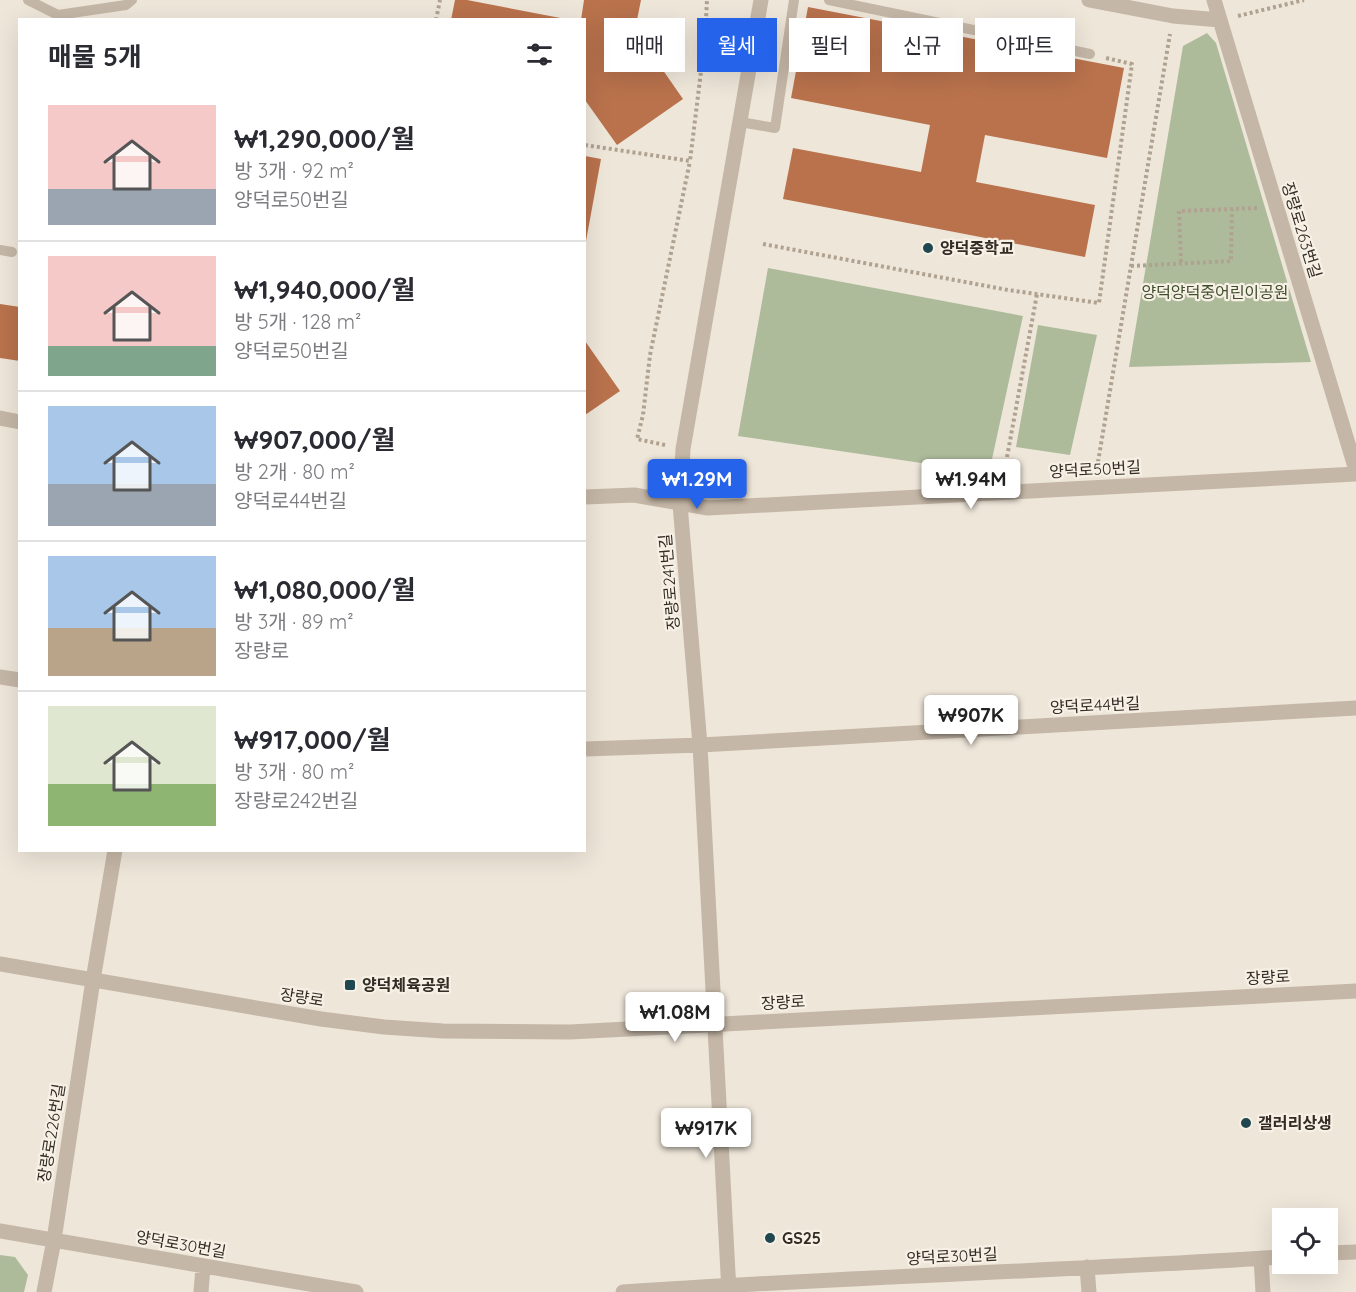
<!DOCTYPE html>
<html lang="ko">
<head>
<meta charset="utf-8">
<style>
  body { margin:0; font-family:Quicksand,"Noto Sans KR",sans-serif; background:#f7f7f7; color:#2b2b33; height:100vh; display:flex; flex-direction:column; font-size:22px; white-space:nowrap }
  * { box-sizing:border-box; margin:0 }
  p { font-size:20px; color:#7c7c81 }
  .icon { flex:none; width:33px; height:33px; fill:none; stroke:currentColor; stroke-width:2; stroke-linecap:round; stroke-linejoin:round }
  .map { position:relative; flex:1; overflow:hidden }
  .panel { position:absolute; left:18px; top:18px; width:568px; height:834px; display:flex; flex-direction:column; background:#fff; border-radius:0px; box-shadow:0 6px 24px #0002 }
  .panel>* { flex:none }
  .guide { position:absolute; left:604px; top:18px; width:570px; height:54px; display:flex; gap:12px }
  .fabs { position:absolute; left:1272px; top:1208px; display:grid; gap:12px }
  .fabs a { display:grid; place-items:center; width:66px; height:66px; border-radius:0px; background:#fff; box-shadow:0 6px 24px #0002; font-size:30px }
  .price { position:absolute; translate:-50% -51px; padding:0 14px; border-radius:6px; background:#fff; color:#222; font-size:20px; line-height:39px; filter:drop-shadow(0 2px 3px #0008) }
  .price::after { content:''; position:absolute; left:50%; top:36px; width:18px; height:14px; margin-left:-9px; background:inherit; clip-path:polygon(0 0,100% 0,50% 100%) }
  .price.active { background:#2563eb; color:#fff }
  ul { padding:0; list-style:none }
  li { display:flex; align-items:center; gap:18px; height:150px; padding:0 30px }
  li+li { border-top:2px solid #e1e1e2 }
  li span { display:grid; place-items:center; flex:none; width:168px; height:120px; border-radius:0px; color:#555 }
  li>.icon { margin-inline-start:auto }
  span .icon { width:72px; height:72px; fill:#fffc; stroke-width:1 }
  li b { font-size:26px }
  h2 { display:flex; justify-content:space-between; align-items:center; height:72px; padding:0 30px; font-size:26px }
  .chip { padding:0 21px; border-radius:0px; background:#fff; box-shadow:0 6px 24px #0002; font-size:21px; line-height:54px }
  .chip.active { background:#2563eb; color:#fff }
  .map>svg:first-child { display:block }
  .green { fill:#adbb9b }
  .building { fill:#b9724c }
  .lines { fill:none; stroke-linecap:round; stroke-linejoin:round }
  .path { stroke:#b0a291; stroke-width:4; stroke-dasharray:3 3; stroke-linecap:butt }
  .service { stroke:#c5b7a7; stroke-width:10 }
  .minor { stroke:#c5b7a7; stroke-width:15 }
  .tertiary { stroke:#c5b7a7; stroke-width:15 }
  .poi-dot { fill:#20474f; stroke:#f7f0e5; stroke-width:2 }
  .labels { text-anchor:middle; stroke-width:4.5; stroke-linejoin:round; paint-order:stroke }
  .street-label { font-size:16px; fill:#322b26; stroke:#f7f0e5 }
  .poi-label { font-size:16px; font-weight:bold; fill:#322b26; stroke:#f7f0e5; text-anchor:start }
  .park-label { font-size:16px; fill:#3e4e2d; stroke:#f7f0e5 }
</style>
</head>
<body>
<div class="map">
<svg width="1356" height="1292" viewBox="0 0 1356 1292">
  <rect width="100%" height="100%" fill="#eee6d9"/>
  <!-- green -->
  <path class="green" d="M1207,33L1216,43L1311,362L1129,367L1183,46Z
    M768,268L1023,316L989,473L738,436Z
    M1038,325L1097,335L1070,455L1016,447Z
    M0,1255L15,1257L28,1275L24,1292H0Z"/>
  <!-- building -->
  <path class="building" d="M455,0H467L571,20H451Z
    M584,0H641L635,30L683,99L617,145L585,100V20H581Z
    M808,7L1124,68L1107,158L985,135L976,182L1095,205L1085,257L783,199L793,148L921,172L930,125L791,98Z
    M585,156L601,159L586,241H585Z
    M0,304L20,307V361L0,358Z
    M585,341L620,391L585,415Z"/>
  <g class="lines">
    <!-- path -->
    <path class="path" d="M1238,16L1304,0
      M436,20L440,0
      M585,145L690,161L705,39L707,0
      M763,244L1008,290L1099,303L1132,64L1106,58
      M1181,262L1179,211L1258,208
      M1131,266L1231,261L1232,209
      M665,445L637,439L643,415L650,355L690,161
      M1007,457L1037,294
      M1097,468L1170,34"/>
    <!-- service -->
    <path class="service" d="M28,0L58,15L126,5L132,0
      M829,0L1090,54
      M740,122L775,128L794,0
      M0,250L12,252"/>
    <!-- minor -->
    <path class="minor" d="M1089,0L1173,16L1220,20
      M1214,0L1356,470
      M0,418L20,422
      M585,497L634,495L708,508L1356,474
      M0,677L20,680
      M585,749L700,745L1356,708
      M0,1231L356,1292
      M1328,1253L1356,1252
      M1261,1258L1263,1292
      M1087,1267L1089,1292
      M44,1292L54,1240L93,980L115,850
      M201,1292L203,1267
      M623,1292C842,1277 1063,1271 1282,1257
      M729,1292L700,745L680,504L683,449L761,0"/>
    <!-- tertiary -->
    <path class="tertiary" d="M0,964L321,1019L384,1027L443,1031L570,1032L1356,991"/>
  </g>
  <!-- markers -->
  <g class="poi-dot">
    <circle cx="928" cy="248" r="6"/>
    <rect x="344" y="979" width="12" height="12" rx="3"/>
    <circle cx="1246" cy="1123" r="6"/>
    <circle cx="770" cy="1238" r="6"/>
  </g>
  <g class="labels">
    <!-- street labels -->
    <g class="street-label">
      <text transform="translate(1302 230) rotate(73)" y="6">장량로263번길</text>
      <text transform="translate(1095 469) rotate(-3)" y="6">양덕로50번길</text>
      <text transform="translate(669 582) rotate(-95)" y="6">장량로241번길</text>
      <text transform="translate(1095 705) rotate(-3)" y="6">양덕로44번길</text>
      <text transform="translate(1268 977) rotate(-3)" y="6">장량로</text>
      <text transform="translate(302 997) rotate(9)" y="6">장량로</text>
      <text transform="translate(783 1002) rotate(-3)" y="6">장량로</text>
      <text transform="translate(51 1133) rotate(-81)" y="6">장량로226번길</text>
      <text transform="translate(181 1244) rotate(10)" y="6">양덕로30번길</text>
      <text transform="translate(952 1256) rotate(-3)" y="6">양덕로30번길</text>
    </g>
    <!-- poi labels -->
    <g class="poi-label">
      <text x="940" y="254">양덕중학교</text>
      <text x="362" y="991">양덕체육공원</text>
      <text x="1258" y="1129">갤러리상생</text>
      <text x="782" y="1244">GS25</text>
    </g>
    <!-- park labels -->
    <g class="park-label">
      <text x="1215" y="298">양덕양덕중어린이공원</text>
    </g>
  </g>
</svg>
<div class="fabs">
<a><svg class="icon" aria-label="locate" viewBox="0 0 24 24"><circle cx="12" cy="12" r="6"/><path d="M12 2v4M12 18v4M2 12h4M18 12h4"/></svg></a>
</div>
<b class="price active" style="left:697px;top:510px">₩1.29M</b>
<b class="price" style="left:971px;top:510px">₩1.94M</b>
<b class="price" style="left:971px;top:746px">₩907K</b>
<b class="price" style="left:675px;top:1043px">₩1.08M</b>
<b class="price" style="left:706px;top:1159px">₩917K</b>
<div class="guide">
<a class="chip">매매</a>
<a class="chip active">월세</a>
<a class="chip">필터</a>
<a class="chip">신규</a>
<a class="chip">아파트</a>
</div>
<section class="panel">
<h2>매물 5개<svg class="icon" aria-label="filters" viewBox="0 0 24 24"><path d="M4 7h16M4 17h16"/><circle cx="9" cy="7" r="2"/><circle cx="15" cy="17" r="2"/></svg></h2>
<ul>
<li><span style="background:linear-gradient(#f6c9c9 70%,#9aa5b1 0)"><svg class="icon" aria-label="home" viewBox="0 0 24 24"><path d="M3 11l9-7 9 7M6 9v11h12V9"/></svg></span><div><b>₩1,290,000/월</b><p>방 3개 · 92 m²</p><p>양덕로50번길</p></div></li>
<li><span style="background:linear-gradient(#f6c9c9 75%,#7fa58c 0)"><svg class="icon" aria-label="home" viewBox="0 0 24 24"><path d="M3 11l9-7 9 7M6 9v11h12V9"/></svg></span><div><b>₩1,940,000/월</b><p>방 5개 · 128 m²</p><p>양덕로50번길</p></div></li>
<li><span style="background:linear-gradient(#a9c7e8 65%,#9aa5b1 0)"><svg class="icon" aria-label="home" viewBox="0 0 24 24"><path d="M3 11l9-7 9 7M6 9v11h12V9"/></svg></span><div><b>₩907,000/월</b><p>방 2개 · 80 m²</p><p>양덕로44번길</p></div></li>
<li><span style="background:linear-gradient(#a9c7e8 60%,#b9a48a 0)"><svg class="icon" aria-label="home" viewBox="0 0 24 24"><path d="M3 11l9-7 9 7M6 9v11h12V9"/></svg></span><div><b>₩1,080,000/월</b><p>방 3개 · 89 m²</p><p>장량로</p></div></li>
<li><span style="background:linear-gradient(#dfe7d0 65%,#8fb573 0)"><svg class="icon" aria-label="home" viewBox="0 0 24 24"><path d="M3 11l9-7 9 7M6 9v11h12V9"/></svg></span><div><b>₩917,000/월</b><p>방 3개 · 80 m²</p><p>장량로242번길</p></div></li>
</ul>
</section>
</div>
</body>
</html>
